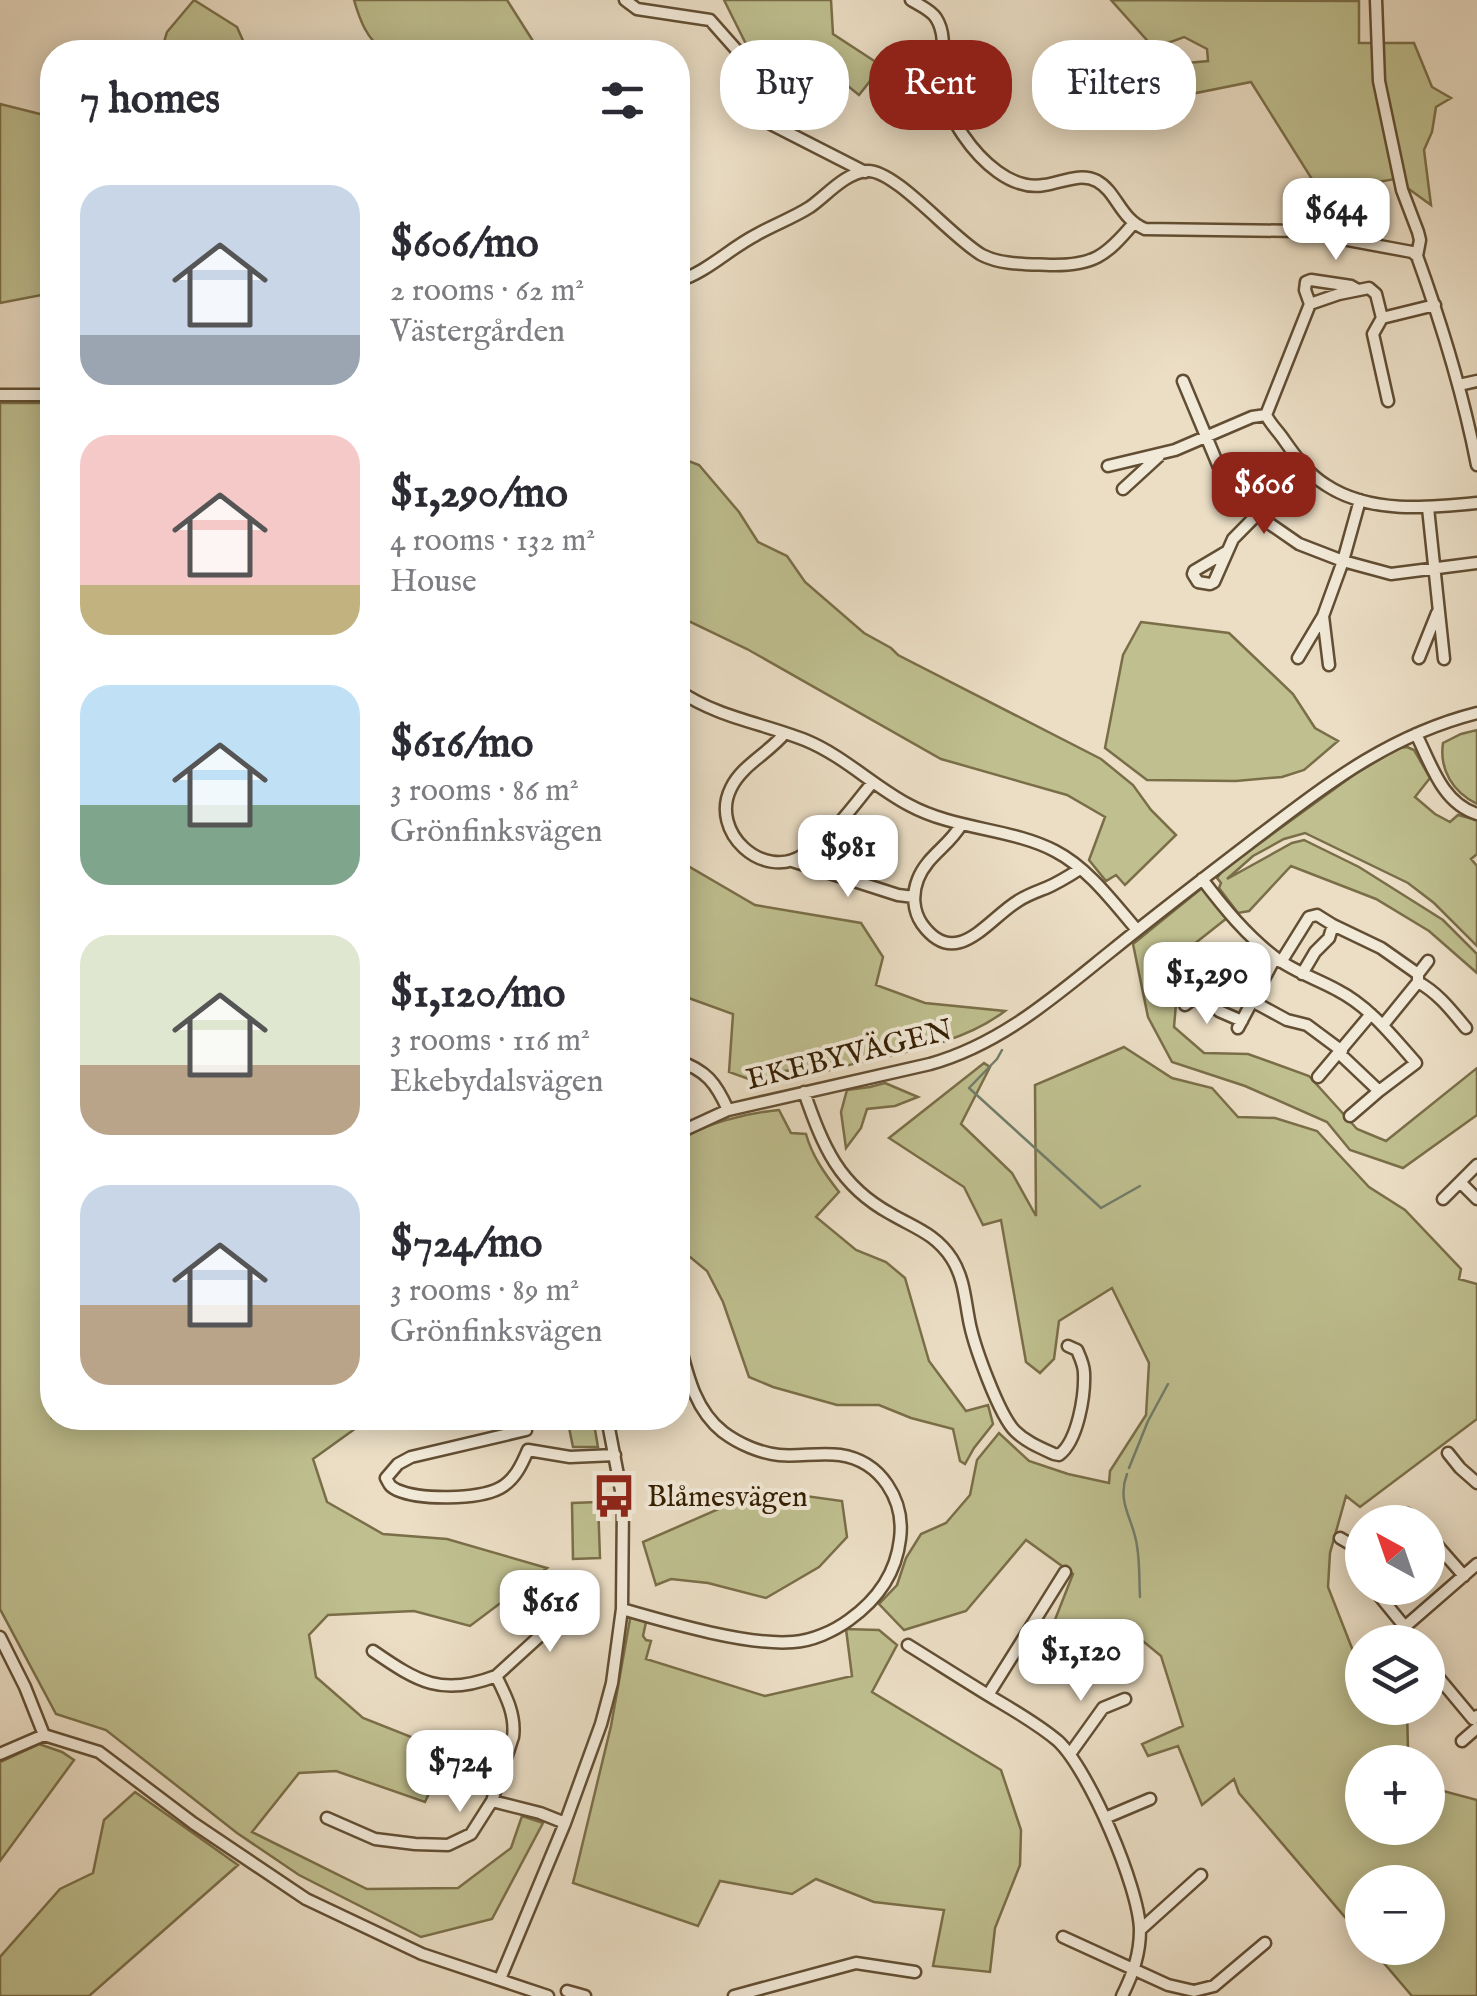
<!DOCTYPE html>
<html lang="en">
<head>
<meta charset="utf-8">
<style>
  body { margin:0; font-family:"IM FELL English",serif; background:#f7f7f7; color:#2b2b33; height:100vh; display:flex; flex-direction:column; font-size:38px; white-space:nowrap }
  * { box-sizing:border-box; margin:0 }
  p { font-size:32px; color:#7c7c81 }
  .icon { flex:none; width:55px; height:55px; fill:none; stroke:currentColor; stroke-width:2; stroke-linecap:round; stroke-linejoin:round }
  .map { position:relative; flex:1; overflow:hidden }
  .sheet { position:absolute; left:40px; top:40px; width:650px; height:1390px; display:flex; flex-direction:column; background:#fff; border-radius:40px; box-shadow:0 5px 25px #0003 }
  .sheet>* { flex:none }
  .top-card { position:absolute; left:720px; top:40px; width:605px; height:90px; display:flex; gap:20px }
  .needle { width:65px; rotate:320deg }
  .tools { position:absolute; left:1345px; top:1505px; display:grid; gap:20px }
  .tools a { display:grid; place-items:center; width:100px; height:100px; border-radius:50%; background:#fff; box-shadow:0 5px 25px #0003; font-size:50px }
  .price { position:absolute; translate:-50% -85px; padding:0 22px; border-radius:20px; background:#fff; color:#222; font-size:32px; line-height:65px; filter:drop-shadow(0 2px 5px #0008) }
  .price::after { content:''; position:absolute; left:50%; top:60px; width:30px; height:22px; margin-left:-15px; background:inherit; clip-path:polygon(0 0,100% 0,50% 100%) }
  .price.on { background:#8f2418; color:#fff }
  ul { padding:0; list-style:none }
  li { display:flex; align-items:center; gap:30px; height:250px; padding:0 40px }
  li span { display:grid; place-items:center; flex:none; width:280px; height:200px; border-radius:30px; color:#555 }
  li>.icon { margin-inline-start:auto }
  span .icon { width:120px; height:120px; fill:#fffc; stroke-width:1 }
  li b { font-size:42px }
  h2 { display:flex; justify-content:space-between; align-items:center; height:120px; padding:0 40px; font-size:42px }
  .tag { padding:0 35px; border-radius:40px; background:#fff; box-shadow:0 5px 25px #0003; font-size:35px; line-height:90px }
  .tag.on { background:#8f2418; color:#fff }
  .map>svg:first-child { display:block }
  .green { fill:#bfbf8f; stroke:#7a6e48; stroke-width:2.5 }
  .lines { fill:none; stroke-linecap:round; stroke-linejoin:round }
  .stream { stroke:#717d69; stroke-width:2.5 }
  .minor-casing { stroke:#624e33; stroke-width:15 }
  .minor { stroke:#f2ead9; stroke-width:10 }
  .labels { text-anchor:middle; stroke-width:8; stroke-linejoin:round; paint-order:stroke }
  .street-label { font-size:30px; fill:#341e02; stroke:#f2ead9 }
  .poi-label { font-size:30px; fill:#341e02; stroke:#f2ead9; text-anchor:start }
</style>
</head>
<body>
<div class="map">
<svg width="1477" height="1996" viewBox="0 0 1477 1996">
  <rect width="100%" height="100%" fill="#ebdec5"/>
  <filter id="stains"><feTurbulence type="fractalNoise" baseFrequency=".002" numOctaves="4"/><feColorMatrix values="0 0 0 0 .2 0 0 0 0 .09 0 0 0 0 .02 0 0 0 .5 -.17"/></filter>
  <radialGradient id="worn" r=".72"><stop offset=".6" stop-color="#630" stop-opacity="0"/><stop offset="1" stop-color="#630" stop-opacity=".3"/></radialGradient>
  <!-- green -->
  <path class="green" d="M194,0L237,27L248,52H161L167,32Z
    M354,0H507L540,52H385C367,39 360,21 354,0Z
    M724,0H831L833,34L882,66L859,95L822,65L795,104L755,62Z
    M1111,0L1359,1V43H1414L1432,87L1451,98L1436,107L1432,132L1424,150L1431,205L1395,179L1320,192L1251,82L1191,94L1175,64L1208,61L1207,49L1184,37L1154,48Z
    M0,104L52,117V293L0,303Z
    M0,403H52V1418H370L313,1459L327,1502L383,1534L447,1539L547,1568L470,1626L414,1611L328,1615L309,1635L316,1677L363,1718L429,1744L444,1761L425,1802L336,1771L299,1773L252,1832L367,1889L458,1888L511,1848L522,1816L543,1823L492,1919L421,1937L299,1875L237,1833L106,1730L56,1714L0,1609Z
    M678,457L699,465L739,512L758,542L787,556L805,582L864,633L891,648L898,655L1101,759L1133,785L1151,810L1176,835L1125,885L1116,875L1106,881L1089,860L1105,817L1067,795L941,759L747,649L678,616Z
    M1141,622L1229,633L1293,694L1315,728L1338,741L1304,770L1282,777L1236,781L1147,780L1105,748L1123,655Z
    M1477,730V804C1453,792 1439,770 1443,743L1461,734Z
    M1407,747L1414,750L1430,778L1415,797L1435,814L1450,822L1458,815L1477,820V854L1471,859L1477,866V946L1434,903L1408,883L1305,833L1284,839L1253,856L1227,879L1292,843L1304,840L1359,867L1443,920L1477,954V973L1429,931L1376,899L1291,866L1249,911L1238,913L1219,888L1221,883L1217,878L1223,870L1355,774L1399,748Z
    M678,830L682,835L683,863L755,905L861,923L883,957L876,985L925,1003L1005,1011C955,1049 885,1054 826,1071L829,1063L813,1068L784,1071L754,1081L729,1072L733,1014L683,996L678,999Z
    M1202,888L1227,918L1155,975L1176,1004L1174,1027L1204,1053L1248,1054L1309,1076L1357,1129L1386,1141L1477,1068V1115L1403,1168L1350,1150L1327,1122L1245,1086L1172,1062L1148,1017L1133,944Z
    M1124,1047L1172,1078L1212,1088L1238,1117L1275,1118L1317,1131L1369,1187L1405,1210L1461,1269L1459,1279L1477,1284V1419L1360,1507L1346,1496L1330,1553L1328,1587L1357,1661L1362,1660V1708H1407L1408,1750L1419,1762H1362V1828H1428V1773L1443,1791L1477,1800V1996H1412L1371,1948H1428V1882H1362V1937L1239,1793L1234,1779L1202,1805L1178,1746L1148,1756L1142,1744L1183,1726L1161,1656L1138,1637L1127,1652L1075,1661L1047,1640L1073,1574L1026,1540L966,1611L904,1630L879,1604L897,1585L906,1558L921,1534L946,1523L970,1495L977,1460L999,1433L1029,1461L1068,1474L1109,1483L1110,1471L1146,1415L1149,1363L1112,1288L1059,1321L1054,1359L1040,1373L1026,1362L1001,1220L983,1225L964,1187L889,1138L984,1063L990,1067L961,1124L1012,1173L1036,1216L1035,1085Z
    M885,1083L918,1097L895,1106L867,1109L861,1128L846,1148L841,1112L847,1090L870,1087Z
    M779,1110L791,1133L806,1134C812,1156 825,1174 839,1192L816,1217L856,1250L886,1262L905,1278L929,1361L966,1411L988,1405L993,1424L974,1448L965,1464L960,1461L953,1429L911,1418L879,1405H837L773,1387L749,1377L723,1302L707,1271L678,1247V1142C703,1123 748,1113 779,1110Z
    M567,1418H593L598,1447H573Z
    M762,1490L842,1501L847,1537L819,1567L766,1598L708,1583L671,1579L656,1585L643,1542Z
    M598,1502L600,1558L573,1559L572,1503Z
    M636,1616L644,1618L646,1622L643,1636L646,1640L651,1641L646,1659L765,1696L852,1676L846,1629L879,1630L897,1645L872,1692L1001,1770L1021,1830L1020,1865L995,1928L990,1972L933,1966L944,1910L874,1902L816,1879L792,1894L720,1881L698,1926L573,1883L611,1726L630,1619Z
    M39,1744L62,1752L74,1760L0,1861V1762Z
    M135,1792L238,1865L89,1996H0V1957L60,1889L93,1873L104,1820Z"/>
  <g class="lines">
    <!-- stream -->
    <path class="stream" d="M1002,1050L997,1059L969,1088L1101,1208L1140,1186
      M1129,1468L1148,1421L1168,1384
      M1127,1474C1116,1503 1134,1520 1137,1546C1140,1563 1139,1580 1140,1597"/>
    <!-- minor casing -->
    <g class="minor-casing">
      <path id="minor" d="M625,0L637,9L710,20L749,64L769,123L865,172
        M911,0C919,5 931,10 936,18C949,38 939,63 941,86C943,103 953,120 963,135C980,160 1011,191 1044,185C1061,183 1080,172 1097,181C1117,192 1120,219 1145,229L1299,231L1412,252L1417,256C1442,325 1463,393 1477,465
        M1376,0L1379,81L1402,190L1418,232L1420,240L1417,256
        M678,281C707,272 729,249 756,235C773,225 793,218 810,207C827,195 845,173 867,171C895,169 953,239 982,255C1001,265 1029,264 1050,265C1093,266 1106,256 1133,224
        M1310,304L1339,294L1369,288L1376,294L1382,318
        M1183,381L1226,484L1257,515L1299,544L1343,561L1391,574L1477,563
        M1459,385L1477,381
        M0,395H52
        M1388,401L1373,334L1382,318L1435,305
        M1266,415C1271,425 1278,431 1284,440C1296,457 1308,474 1326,485C1370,514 1428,508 1477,503
        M1108,466L1175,450L1252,417L1266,415L1310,304L1305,290L1306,282L1311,280L1351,286L1358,290
        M1123,489L1159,456
        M1428,508L1444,659
        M1226,552L1194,571L1193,574L1198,582L1210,584L1214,582L1233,539L1304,467
        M1298,658L1323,616
        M1419,658L1437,613
        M1329,665L1323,616L1343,561L1360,500
        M678,690C716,717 762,723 805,740C844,756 873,786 909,805C955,830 1011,828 1055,851C1088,868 1113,902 1137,930
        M785,733C769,753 742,765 731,788C709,832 763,881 803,855C831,837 852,808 872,783
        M1416,734C1431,764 1442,803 1477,814
        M961,825C949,846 927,856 918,879C912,894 913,911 922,924C956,971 987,920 1018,901C1027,895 1036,892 1046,888C1058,883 1069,876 1080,869
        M792,861L898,895L914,897
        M1202,879C1224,908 1247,936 1276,958C1295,972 1317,979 1337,990C1370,1007 1392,1036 1416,1063L1379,1091L1350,1116
        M1333,925L1381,948L1418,974
        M1281,962L1309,917L1317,915L1333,925L1329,938L1315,952L1302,974
        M1418,982C1438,993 1451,1010 1466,1028
        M1203,991L1219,1011L1242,1021
        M1252,1001L1287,1020L1307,1025L1342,1051
        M1185,1005L1228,973L1254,997
        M1383,1025L1418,982V974L1428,961
        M1238,1028L1275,958
        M1340,1054L1379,1091
        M678,1061C706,1070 716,1083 728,1110
        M1318,1077L1371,1014
        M804,1092C823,1146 838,1185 891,1214C915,1228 936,1234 952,1259C965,1280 965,1302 970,1325C975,1348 999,1415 1015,1431C1026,1442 1041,1448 1054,1454L1059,1455C1078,1441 1085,1395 1084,1373C1084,1365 1080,1357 1077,1350L1068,1346
        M678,1133L728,1110L930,1064C1001,1044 1054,997 1110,952C1159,912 1209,874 1260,835C1330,782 1390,735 1477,713
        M1460,1182L1477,1199
        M1443,1199L1477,1165
        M524,1418L526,1430L411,1457L398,1464L386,1478C390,1485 389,1486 397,1490C420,1500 477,1500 500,1488C515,1480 522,1464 528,1450L570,1457L615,1455
        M1448,1453L1460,1468L1477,1483
        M1398,1522L1408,1514L1416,1522
        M1428,1535L1464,1576
        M1340,1538L1362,1551
        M1387,1588L1378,1594L1405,1627
        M622,1609C667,1622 748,1646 793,1642C812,1641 834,1631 849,1620C877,1600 896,1574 900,1539C905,1500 881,1461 840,1455C820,1452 799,1457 779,1455C760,1453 739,1444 723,1432C694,1409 687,1373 678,1338
        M0,1637L25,1687L44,1735
        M1409,1642L1400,1631L1477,1564
        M908,1645C937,1663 965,1681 993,1698C1015,1711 1038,1724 1058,1741C1089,1770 1139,1887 1140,1930C1140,1954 1133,1974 1122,1996
        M373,1651C418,1682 442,1697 496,1676C506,1696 516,1715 513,1737L492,1801
        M1428,1665L1473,1719L1477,1716
        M496,1676L576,1603
        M988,1695L1065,1572
        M44,1735L99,1752L193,1823L306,1899L422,1954L548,1996
        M1462,1741L1477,1728
        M0,1754L44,1735
        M1070,1754L1103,1708L1125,1699
        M327,1818L375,1839L415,1844L448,1845L471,1834L492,1801L540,1813L565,1823
        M1105,1818L1150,1799
        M1140,1930L1201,1875
        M1063,1937L1168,1985L1194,1991L1214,1986L1265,1943
        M500,1979L565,1823L601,1724L612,1683L622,1609L623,1501L607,1418
        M567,1991L585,1996
        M734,1996L856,1963L915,1972"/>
    </g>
    <!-- minor -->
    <use href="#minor" class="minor"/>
  </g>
  <!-- icons -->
  <defs>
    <g id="bus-bare" transform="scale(3.45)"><path d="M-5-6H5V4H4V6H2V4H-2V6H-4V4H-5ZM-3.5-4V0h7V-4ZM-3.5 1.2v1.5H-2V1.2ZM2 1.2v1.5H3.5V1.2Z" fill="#8f2418" stroke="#f2ead9" stroke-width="2.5" paint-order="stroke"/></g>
  </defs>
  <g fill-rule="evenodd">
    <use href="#bus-bare" x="614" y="1496"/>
  </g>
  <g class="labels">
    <!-- street labels -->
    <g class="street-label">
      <text transform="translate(849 1054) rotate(-14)" y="10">EKEBYVÄGEN</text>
    </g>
    <!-- poi labels -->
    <g class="poi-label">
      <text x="647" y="1506">Blåmesvägen</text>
    </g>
  </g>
  <rect width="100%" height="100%" filter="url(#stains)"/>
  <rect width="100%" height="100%" fill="url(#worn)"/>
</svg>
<div class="tools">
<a><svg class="needle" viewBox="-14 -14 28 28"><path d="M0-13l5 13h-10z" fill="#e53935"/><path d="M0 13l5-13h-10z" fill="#7c7c81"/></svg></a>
<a><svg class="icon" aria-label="layers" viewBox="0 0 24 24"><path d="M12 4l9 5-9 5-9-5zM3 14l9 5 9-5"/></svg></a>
<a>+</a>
<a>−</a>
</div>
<b class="price" style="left:1336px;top:263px">$644</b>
<b class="price on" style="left:1264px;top:537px">$606</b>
<b class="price" style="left:848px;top:900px">$981</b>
<b class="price" style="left:1207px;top:1027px">$1,290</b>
<b class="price" style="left:550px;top:1655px">$616</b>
<b class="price" style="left:1081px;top:1704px">$1,120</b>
<b class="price" style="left:460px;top:1815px">$724</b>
<div class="top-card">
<a class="tag">Buy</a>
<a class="tag on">Rent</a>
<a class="tag">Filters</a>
</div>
<section class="sheet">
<h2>7 homes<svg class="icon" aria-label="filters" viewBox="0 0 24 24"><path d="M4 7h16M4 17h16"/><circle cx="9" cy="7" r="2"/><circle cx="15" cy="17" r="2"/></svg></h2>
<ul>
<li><span style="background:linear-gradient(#c9d6e8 75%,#9aa5b1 0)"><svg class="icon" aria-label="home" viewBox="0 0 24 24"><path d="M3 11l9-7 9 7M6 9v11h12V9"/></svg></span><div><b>$606/mo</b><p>2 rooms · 62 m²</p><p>Västergården</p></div></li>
<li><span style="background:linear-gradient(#f6c9c9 75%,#c2b280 0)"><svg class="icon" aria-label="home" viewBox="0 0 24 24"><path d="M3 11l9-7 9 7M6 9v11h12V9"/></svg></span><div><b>$1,290/mo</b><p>4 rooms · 132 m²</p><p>House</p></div></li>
<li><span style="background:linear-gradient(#bfe0f5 60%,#7fa58c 0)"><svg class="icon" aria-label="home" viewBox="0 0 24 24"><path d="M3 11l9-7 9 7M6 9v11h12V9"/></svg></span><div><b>$616/mo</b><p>3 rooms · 86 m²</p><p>Grönfinksvägen</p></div></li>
<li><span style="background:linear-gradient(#dfe7d0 65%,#b9a48a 0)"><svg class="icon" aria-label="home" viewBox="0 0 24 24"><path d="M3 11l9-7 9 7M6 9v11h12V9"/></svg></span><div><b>$1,120/mo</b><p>3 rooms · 116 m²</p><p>Ekebydalsvägen</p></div></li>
<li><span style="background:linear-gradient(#c9d6e8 60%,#b9a48a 0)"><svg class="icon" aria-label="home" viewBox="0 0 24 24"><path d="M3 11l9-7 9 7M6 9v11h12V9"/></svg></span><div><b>$724/mo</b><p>3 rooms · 89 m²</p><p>Grönfinksvägen</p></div></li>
</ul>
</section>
</div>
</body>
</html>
